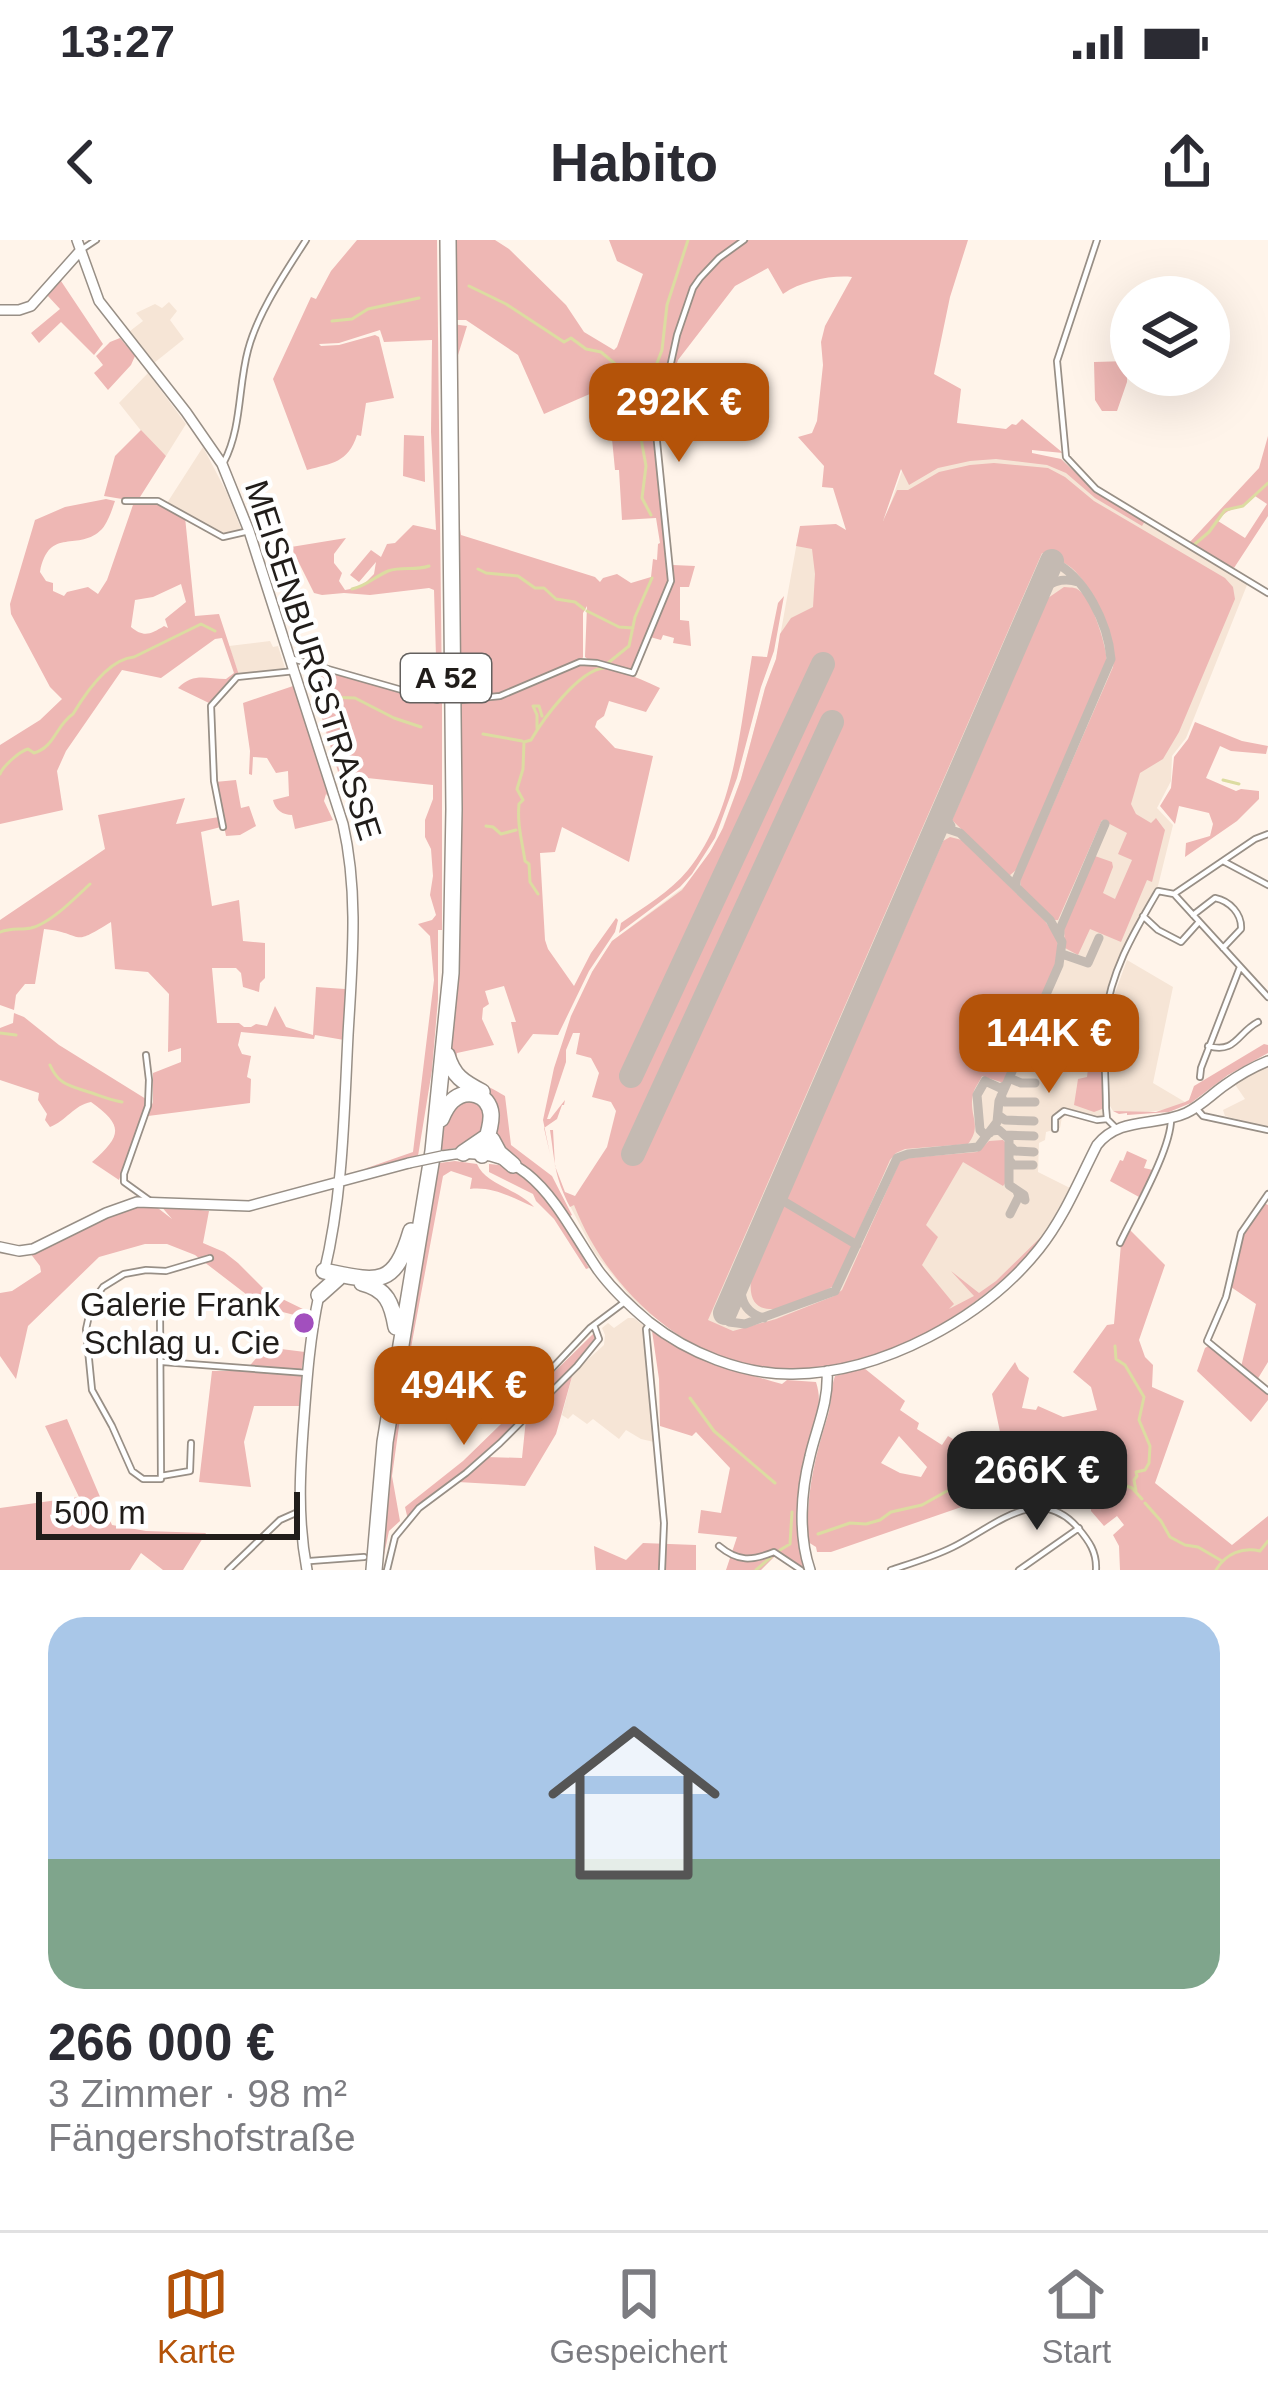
<!DOCTYPE html>
<html lang="de">
<head>
<meta charset="utf-8">
<style>
  body { margin:0; font-family:Arial,sans-serif; background:#f7f7f7; color:#2b2b33; height:100vh; display:flex; flex-direction:column; font-size:45px; white-space:nowrap }
  * { box-sizing:border-box; margin:0 }
  p { font-size:39px; color:#7c7c81 }
  .icon { flex:none; width:66px; height:66px; fill:none; stroke:currentColor; stroke-width:2; stroke-linecap:round; stroke-linejoin:round }
  .map { position:relative; height:1330px; overflow:hidden }
  .details { display:flex; flex-direction:column; background:#fff; flex:1 }
  .details>* { flex:none }
  .tools { position:absolute; left:1110px; top:36px; display:grid; gap:24px }
  .tools a { display:grid; place-items:center; width:120px; height:120px; border-radius:50%; background:#fff; box-shadow:0 12px 48px #0002; font-size:60px }
  .scale { position:absolute; left:36px; bottom:30px; width:264px; box-sizing:border-box; padding-left:12px; border:6px solid #211d1a; border-top:0; font-size:33px; line-height:42px; white-space:nowrap; color:#211d1a; -webkit-text-stroke:9px #fff; paint-order:stroke }
  .price { position:absolute; translate:-50% -102px; padding:0 27px; border-radius:24px; background:#b45309; color:#fff; font-size:39px; line-height:78px; filter:drop-shadow(0 3px 6px #0008) }
  .price::after { content:''; position:absolute; left:50%; top:72px; width:36px; height:27px; margin-left:-18px; background:inherit; clip-path:polygon(0 0,100% 0,50% 100%) }
  .price.selected { background:#222; color:#fff }
  ul { padding:0; list-style:none }
  li { display:grid; align-content:center; gap:24px; height:636px; padding:0 48px }
  li+li { border-top:3px solid #e1e1e2 }
  li span { display:grid; place-items:center; height:372px; border-radius:36px; color:#555 }
  li>.icon { margin-inline-start:auto }
  span .icon { width:216px; height:216px; fill:#fffc; stroke-width:1 }
  li b { font-size:51px }
  .status { display:flex; justify-content:space-between; align-items:center; height:84px; padding:0 60px; background:#fff; direction:ltr }
  .status svg { height:33px; fill:currentColor }
  header { display:flex; justify-content:space-between; align-items:center; height:156px; padding:0 48px; background:#fff; font-size:54px; font-weight:600 }
  .menu { display:flex; justify-content:space-around; align-items:center; height:168px; border-top:3px solid #e1e1e2; background:#fff; font-size:33px; color:#7c7c81 }
  .menu a { display:grid; justify-items:center; gap:6px }
  .menu .selected { color:#b45309 }
  .map>svg:first-child { display:block }
  .built { fill:#f6e5d6 }
  .green { fill:#eeb7b4; fill-rule:evenodd }
  .lines { fill:none; stroke-linecap:round; stroke-linejoin:round }
  .stream { stroke:#dcdca1; stroke-width:3 }
  .taxiway { stroke:#c4bab2; stroke-width:9 }
  .runway { stroke:#c4bab2; stroke-width:24 }
  .street-casing { stroke:#988f86; stroke-width:8 }
  .secondary-casing { stroke:#988f86; stroke-width:12 }
  .highway-casing { stroke:#988f86; stroke-width:18 }
  .street { stroke:#fff; stroke-width:4.5 }
  .secondary { stroke:#fff; stroke-width:9 }
  .highway { stroke:#fff; stroke-width:15 }
  .secondary-bridge-casing { stroke:#988f86; stroke-width:12; stroke-linecap:butt }
  .secondary-bridge { stroke:#fff; stroke-width:9 }
  .poi-dot { fill:#a24fbe; stroke:#fff; stroke-width:4.5 }
  .labels { text-anchor:middle; stroke-width:9; stroke-linejoin:round; paint-order:stroke }
  .shield { fill:#fff; stroke:#64615f; stroke-width:3 }
  .shield-label { font-size:30px; font-weight:bold; fill:#211d1a }
  .street-label { font-size:33px; fill:#211d1a; stroke:#fff }
  .poi-label { font-size:33px; fill:#211d1a; stroke:#fff; text-anchor:end }
</style>
</head>
<body>
<div class="status"><b>13:27</b><svg viewBox="0 0 49 12"><path d="M0 12V9h3v3zM5 12V6h3v6zM10 12V3h3v9zM15 12V0h3v12zM26 1h20v11H26zM47 4h2v5h-2z"/></svg></div>
<header><svg class="icon" aria-label="back" viewBox="0 0 24 24"><path d="M15 5l-7 7 7 7"/></svg>Habito<svg class="icon" aria-label="share" viewBox="0 0 24 24"><path d="M12 15V3M7 8l5-5 5 5M5 13v7h14v-7"/></svg></header>
<div class="map">
<svg width="1268" height="1330" viewBox="0 0 1268 1330">
  <rect width="100%" height="100%" fill="#fff4ea"/>
  <!-- built -->
  <path class="built" d="M169,62L177,71L170,80L184,99L154,123L130,91L143,81L136,73L155,64L162,68Z
    M148,133L186,184L166,216L150,202L119,163Z
    M913,200L1061,219L1094,250L1246,342L1247,345L1186,498L1172,516L1171,541L1157,568L1173,585L1157,650L1125,704L1105,758L1102,781L1103,883L1068,875L1062,877L1060,888L1046,892L1045,900L1039,903L1038,932L1070,948L1045,993L1008,1036L925,1093L892,1108L851,1121L707,1110L651,1075L632,1059L594,1012L570,966L578,960L610,906L618,870L601,839L592,732L612,701L689,643L718,600L741,539L765,448L776,419L797,302H845L880,293Z
    M203,207L227,253L242,291L223,296L167,263Z
    M270,401L273,407L278,406L286,431L239,435L229,406Z
    M1127,720L1173,747L1153,843L1185,862L1169,869L1141,873L1113,871L1110,866V782L1115,753Z
    M1268,825V888L1225,876L1223,870L1245,859L1234,843Z
    M628,1078H634L644,1086L654,1202L641,1199L626,1190L619,1199L593,1179L587,1184L573,1174L568,1179L562,1175L573,1133L604,1105L605,1095L602,1088L608,1083L614,1088Z"/>
  <!-- green -->
  <path class="green" d="M357,0H437L442,459L432,458L436,417L434,350L429,348L370,355L344,353L322,355L314,353L291,307L346,298L334,314V323L342,333L339,341L345,350L361,347L374,334L376,322L359,342L350,335L371,310L381,317L387,304L395,303L413,285L436,290L431,192L432,100L384,102L380,90L339,103L319,104L321,106L339,105L375,95L379,97L394,158L366,163L361,196L357,195C348,223 332,223 307,230L273,139L311,57L316,59L331,31Z
    M452,0H495L509,9L566,65L584,92L614,110L617,107L643,34L617,21L609,0H968L950,57L934,134L961,149L957,183L1006,189L1012,184L1016,185L1022,179L1063,213L1032,210V213L1061,219L1094,250L1145,281L1142,286L1095,258L1066,233L1047,225L996,219L970,221L938,228L909,245L901,229L883,281L897,250H908L939,232L970,225L994,223L1048,228L1065,237L1094,261L1225,338L1233,347L1235,359L1179,492L1163,519L1140,533L1131,564L1136,574L1151,583L1156,578L1165,590L1152,642L1147,640L1121,702L1090,689L1078,715L1065,708L1064,689L1095,616L1112,622L1113,627L1103,653L1115,659L1132,620L1118,614L1127,593L1102,580L1058,680H1055L1021,647L1020,640L1113,427C1118,400 1094,351 1075,331C1066,322 1053,317 1042,313L708,1080L733,1091L776,1079L834,1056L842,1050L900,921L907,918L977,912L989,901L1003,900L1007,904L1006,942L1003,946L963,922L926,985L938,997L922,1025L954,1064L949,1069L974,1056L951,1031L979,1053L996,1041L1045,993C993,1066 868,1141 776,1131C684,1121 607,1049 574,965L570,967C554,936 555,922 550,890H553L555,926L565,952L575,956L607,907L616,871L611,862L592,857L599,833L591,818L576,814L580,793H573L566,810V822L547,879H550L565,860L564,865H562L557,879L544,888L550,914L543,880L554,828L571,776L592,732L612,701L682,650L710,612L723,588L741,539L765,448L776,419L780,394L791,378L813,367L815,334L812,309L796,306L800,286L836,284L846,290L833,248L822,247L824,226L798,197L812,193L817,181L823,125L821,102L825,86L852,37C831,35 802,41 783,54L768,28L735,46L678,120L670,144L685,68L655,192L661,270L670,338L633,430L589,420L585,417L587,366L583,373V417L580,424C609,425 634,436 660,448L646,472L609,461L604,476L597,481L595,487L615,508L653,516L629,622L562,587L555,612L540,613L545,700L548,709L574,746L591,713L616,678L618,680L615,692L589,731L558,795L533,794L518,814L511,782H516L504,746L485,751L489,764L483,768L482,779L494,805L457,813L456,820C472,844 482,841 505,856L511,905L552,936L572,975L570,976L537,935L508,916L496,897L499,875L495,863L465,841L450,814L456,740L459,733L457,462L489,460L521,450L520,448L498,456L456,459L452,84L467,86L454,128L457,271L461,295L595,337L600,342L603,338L617,334L631,343L651,337L653,319L657,320L658,304L660,303L656,278L622,280L619,230H615L610,178L599,150L544,174L518,115L466,80H451Z
    M59,38L103,104L94,115L61,82L39,103L31,93L60,69L47,55Z
    M120,98L135,116L131,125L108,150L94,133L103,125L96,116L110,102Z
    M1128,121L1127,142L1117,171H1102L1095,160L1094,122Z
    M141,190L166,216L140,257L122,259L104,256L115,216Z
    M404,195L424,196L425,242L403,236Z
    M1268,196V276L1234,328L1189,303L1259,228ZM1255,256L1267,264L1245,298L1218,281C1227,266 1244,269 1255,256Z
    M106,259L115,261C112,270 108,282 102,289C79,313 49,285 40,332L46,341L53,343V351L64,356L67,352L88,347L98,354L107,340L134,262H156L185,277L195,376L219,374L239,435L232,437L209,463L178,448C194,432 206,439 226,439L234,433L222,398L215,399L161,438L122,430L66,511L57,531L63,570L0,584V505L40,480L62,459L50,447L11,374L10,364L35,280L65,267ZM181,344L186,362L165,379L168,388L164,386C151,394 144,398 131,387L135,360L153,357Z
    M673,325L695,326L689,347H680V380L689,381L691,406L673,403L674,398L663,395L661,400L650,397L670,350Z
    M1064,347C1073,348 1076,346 1083,354C1094,366 1107,408 1107,423L1016,630L1009,636L952,580L1048,358Z
    M784,356L774,411L761,447L737,538L715,598L692,634L680,647L619,693L621,683C644,667 670,652 688,630C735,572 740,488 752,416L767,417L778,363Z
    M299,421L442,463V690H438V759L432,830L418,916L364,929L413,912L434,740L430,696L418,684L432,680L436,675L430,655L433,636L431,609L425,597V580L433,559V545L339,535L316,458Z
    M296,445L331,559L326,554L324,561L333,580L295,589L292,575C283,575 275,570 273,560L289,556L288,531L276,533L267,518L253,517L252,535L249,534L250,511L243,463Z
    M1195,482L1242,501L1268,506L1266,514L1231,511L1220,506L1206,538L1236,551L1241,549L1259,551V559L1237,581L1185,617L1186,603L1210,596L1213,584L1209,573L1179,566L1175,584L1160,566L1171,548L1174,517L1188,499Z
    M236,540L241,568L249,566L256,586L240,595L226,596L215,542Z
    M185,558L176,584L219,577L221,587L201,592L212,666L239,660L243,701L265,703V738L260,743L259,752L243,747L241,733L236,728H212L217,783H239L244,787H251L256,784L267,786L275,766L286,787L313,795L316,747L345,749L344,800L315,795L314,799L241,792L238,805L242,814L251,816L247,837L251,839L250,863L148,876L153,862V833L181,822V808L168,812L169,754L148,732L115,729L111,682C68,709 86,693 44,689L35,744H25L16,755L14,770L0,765V680L105,609L98,575Z
    M950,597L962,600L1045,681L1058,700L1056,723L1004,843L982,836C979,843 974,848 973,855C968,875 983,885 968,904L905,909L896,913L890,920L835,1045C812,1059 745,1094 751,1040L943,601Z
    M14,773L24,777L59,805L146,859L144,869L119,940L92,922C122,895 124,886 91,862C74,865 66,881 50,887L45,880L47,874L38,860L39,853L0,840V788L13,783Z
    M1264,804L1268,805V813L1228,835L1191,863L1169,872L1127,875V873L1119,874L1113,871L1156,872L1185,862L1189,860L1194,846Z
    M1102,817V869L1094,872L1074,865L1078,839L1087,837L1089,820Z
    M470,856L488,871L484,893L467,906L438,911L444,876Z
    M1127,911L1147,920L1144,928L1153,930L1139,957L1110,941L1120,920L1123,921Z
    M455,921L477,924C485,944 518,949 534,967C514,958 492,946 470,949L472,938L451,931L443,936L407,1129L392,1236L400,1281L389,1291L384,1315H380L387,1224L439,923Z
    M489,924C539,925 567,991 589,1028L586,1029L554,979L536,961L533,954L489,932Z
    M1264,963L1268,965V1122L1257,1140L1241,1127L1256,1064L1231,1047L1241,997Z
    M136,965H154L172,979L160,965L209,971L203,1003L224,1012L238,1023L266,1051L309,1072L310,1079L263,1067L195,1015L167,1004H145L99,1017L28,1086L16,1139L0,1116V1053L12,1051L41,1032L40,1026L30,1013Z
    M1128,988L1165,1025L1139,1100L1145,1117L1153,1125L1152,1147L1184,1161L1155,1243L1232,1305L1268,1276V1330H1120L1119,1306L1113,1295L1124,1285L1117,1276L1104,1286L1091,1271V1264L1073,1252L1061,1248L1002,1253L831,1312H817L816,1307L808,1302C806,1254 814,1220 828,1175C832,1162 830,1149 835,1136L864,1128L905,1161L900,1170L919,1183L917,1189L942,1205L948,1196L978,1214L1003,1206L992,1154L1015,1122L1019,1130L1029,1138L1022,1168L1036,1170L1038,1166L1063,1177L1097,1170L1091,1147L1073,1132L1107,1085L1114,1084L1121,1004ZM899,1196L927,1227L921,1237L900,1233L881,1223Z
    M652,1091C693,1117 735,1131 782,1144L787,1140L816,1142C825,1169 811,1190 805,1216C797,1251 794,1295 805,1330L777,1314L761,1330H726L737,1297L698,1293L701,1270L721,1273L730,1228L696,1192L692,1196L660,1186L659,1139Z
    M593,1094L597,1098L577,1124L486,1213L408,1280L405,1267L463,1221L533,1153L537,1145L543,1143Z
    M1210,1105L1268,1153V1160L1251,1182L1197,1131L1205,1108Z
    M281,1109L305,1112L301,1132L304,1166H254L244,1202L251,1247L199,1242L212,1131H245L260,1114Z
    M573,1133L556,1194L525,1246L458,1242L486,1217L522,1218L526,1179Z
    M67,1179L112,1285L146,1291L206,1293L183,1330H163L141,1313L130,1330H0V1268L79,1257L45,1186Z
    M643,1303L696,1305V1330H596L594,1306L626,1320Z"/>
  <g class="lines">
    <!-- stream -->
    <path class="stream" d="M469,46L506,64L564,102L571,98L586,109L601,112L646,150
      M332,81L352,79L368,69L419,58
      M651,275L642,258L646,226L637,176L662,110L667,65L688,0
      M1195,304L1209,292L1225,270L1243,266L1268,243
      M478,329L486,333L518,336L535,348H544L556,359L575,362L584,369
      M352,349C367,346 374,337 388,331C402,326 415,331 429,326
      M587,371L619,387L633,388
      M608,423L629,406L635,377L652,338
      M315,428L324,457L355,458L394,478L421,487
      M537,488V475L533,466H539L542,476
      M483,494L522,501
      M0,534C3,526 20,511 28,509L34,513C55,507 56,485 73,474C85,454 109,419 134,417L201,384L215,391
      M1223,540L1239,544
      M486,586L493,587L501,594L516,590
      M538,654L530,642L529,624L525,621C522,600 517,585 519,564L523,560L517,549L523,529L524,502L531,500C543,479 579,430 604,428
      M0,692C11,688 20,690 31,688C50,684 76,657 90,644
      M0,793L16,795
      M50,825C59,846 71,846 92,853C101,856 110,860 122,862
      M1115,1106L1116,1119L1125,1125L1144,1157L1139,1180L1150,1206L1149,1223L1145,1230L1136,1232L1137,1236L1134,1240L1136,1251
      M690,1158L714,1191L775,1243
      M1119,1243L1132,1248L1142,1259
      M1145,1263L1161,1281L1170,1297L1185,1305L1198,1307L1222,1321
      M818,1294L850,1283L866,1284L880,1280L891,1272L922,1265L965,1241L1067,1224L1113,1240
      M780,1310L790,1304L792,1272
      M756,1330L771,1317
      M1216,1330C1226,1313 1243,1307 1260,1311L1268,1301"/>
    <!-- taxiway -->
    <path class="taxiway" d="M1037,355C1047,342 1063,337 1078,342
      M945,567L944,575L951,586
      M1016,646V640L1111,419C1108,383 1085,336 1052,321
      M1060,694V689L1105,584
      M1062,714L1088,723L1099,698
      M1009,838L1021,843H1035
      M1001,856L1004,862H1035
      M998,875L1005,880L1034,881
      M992,891L999,890L1009,899V945L1024,955L1025,960
      M990,893L984,894L980,890L977,855L985,841L1000,848L1006,845
      M1005,895L1034,896
      M1011,907L1015,911L1034,912
      M1010,921L1013,925H1033
      M775,956L857,1005
      M1010,974L1019,956L1017,951
      M746,1024C738,1046 737,1071 764,1078
      M725,1073L729,1082L745,1084L835,1051L897,918L908,914L978,907L997,882L999,861L1059,725L1062,702L1050,680L960,593L945,588L936,592L931,599"/>
    <!-- runway -->
    <path class="runway" d="M631,836L823,424
      M633,914L832,482
      M725,1073L1052,321"/>
    <!-- street casing -->
    <g class="street-casing">
      <path id="street" d="M1097,0L1057,121L1066,217L1096,249L1268,353
        M81,10L96,0
        M224,222C242,187 238,147 248,110C258,72 285,33 306,0
        M125,261H158L223,297L249,291
        M293,419L437,460
        M461,460L500,456L580,422L597,423L633,433L671,341L656,192L677,95L693,48L700,38L719,18L744,0
        M223,587L214,541L211,466L237,437L295,431
        M1223,621L1268,645
        M1174,654L1255,599L1268,594
        M1193,675L1215,658C1230,661 1242,674 1241,689L1223,708
        M1143,676L1158,690L1181,702L1198,683
        M1208,806C1236,814 1237,793 1258,782
        M146,815L149,840L148,866L124,934V942L149,960
        M1200,837L1201,828L1240,727
        M1196,868L1203,876L1268,890
        M1116,888L1107,879L1106,868C1106,839 1103,810 1105,782C1109,734 1134,692 1158,651L1174,654L1268,757
        M1055,889V878L1064,871L1097,880L1107,879
        M1268,954L1241,993L1226,1057L1207,1101L1268,1151
        M1120,1003C1134,973 1172,908 1171,878
        M160,1072L161,1239H143L132,1231L112,1186L92,1150L86,1089L92,1062L103,1047L124,1034L146,1030L166,1031L210,1018
        M648,1086L646,1089L664,1283L662,1330
        M163,1122L307,1133
        M533,1142L541,1140L590,1088L626,1061
        M161,1236L190,1231L191,1203
        M719,1306C738,1322 752,1321 774,1312L801,1330
        M310,1321L364,1317
        M228,1330L280,1280L298,1272
        M387,1330L395,1297L419,1268L466,1233L500,1203L577,1126L599,1099L594,1085
        M891,1330C912,1323 933,1317 953,1307C994,1287 1038,1242 1078,1288C1089,1301 1097,1312 1096,1330
        M1019,1330L1079,1288"/>
    </g>
    <!-- secondary casing -->
    <g class="secondary-casing">
      <path id="secondary" d="M77,0L99,61L186,172L222,224L249,291L343,584C359,654 352,724 348,795C344,875 343,955 324,1033
        M0,70H19L31,66L80,11
        M442,916C532,899 557,970 598,1030C612,1049 631,1067 649,1082C688,1113 743,1135 793,1134C882,1133 984,1078 1039,1009C1064,978 1079,940 1097,905C1120,876 1155,887 1186,873C1201,866 1212,854 1225,845C1239,835 1253,827 1268,821
        M0,1007L19,1011L33,1009L106,973L137,962L249,966L409,923
        M307,1330C297,1278 300,1230 304,1178C307,1137 310,1096 319,1055
        M810,1330C798,1295 801,1251 810,1216C817,1186 829,1162 827,1131"/>
    </g>
    <!-- highway casing -->
    <g class="highway-casing">
      <path id="highway" d="M447,815C453,836 463,842 482,852
        M441,879C444,872 446,867 452,861C466,848 489,853 491,874C492,887 485,903 482,915
        M492,900L499,913L513,925
        M463,913L485,898
        M324,1031C377,1042 394,1049 411,991
        M362,1043C387,1049 392,1064 396,1087
        M319,1055L338,1038
        M374,1330L385,1202L433,911L451,733L454,569L448,0"/>
    </g>
    <!-- street -->
    <use href="#street" class="street"/>
    <!-- secondary -->
    <use href="#secondary" class="secondary"/>
    <!-- highway -->
    <use href="#highway" class="highway"/>
    <!-- secondary-bridge casing -->
    <g class="secondary-bridge-casing">
      <path id="secondary-bridge" d="M409,923L442,916"/>
    </g>
    <!-- secondary-bridge -->
    <use href="#secondary-bridge" class="secondary-bridge"/>
  </g>
  <!-- markers -->
  <circle class="poi-dot" cx="304" cy="1083" r="12"/>
  <g class="labels">
    <!-- shield labels -->
    <rect class="shield" x="401" y="414" width="90" height="48" rx="9"/>
    <g class="shield-label">
      <text x="446" y="448">A 52</text>
    </g>
    <!-- street labels -->
    <g class="street-label">
      <text transform="translate(314 420) rotate(72)" y="12">MEISENBURGSTRASSE</text>
    </g>
    <!-- poi labels -->
    <g class="poi-label">
      <text x="280" y="1076">Galerie Frank<tspan x="280" dy="38">Schlag u. Cie</tspan></text>
    </g>
  </g>
</svg>
<div class="tools">
<a><svg class="icon" aria-label="layers" viewBox="0 0 24 24"><path d="M12 4l9 5-9 5-9-5zM3 14l9 5 9-5"/></svg></a>
</div>
<div class="scale">500 m</div>
<b class="price" style="left:679px;top:225px">292K €</b>
<b class="price" style="left:1049px;top:856px">144K €</b>
<b class="price" style="left:464px;top:1208px">494K €</b>
<b class="price selected" style="left:1037px;top:1293px">266K €</b>
</div>
<section class="details">
<ul>
<li><span style="background:linear-gradient(#a9c7e8 65%,#7fa58c 0)"><svg class="icon" aria-label="home" viewBox="0 0 24 24"><path d="M3 11l9-7 9 7M6 9v11h12V9"/></svg></span><div><b>266 000 €</b><p>3 Zimmer · 98 m²</p><p>Fängershofstraße</p></div></li>
</ul>
</section>
<nav class="menu">
<a class="selected"><svg class="icon" aria-label="map" viewBox="0 0 24 24"><path d="M3 6l6-2 6 2 6-2v14l-6 2-6-2-6 2zM9 4v14M15 6v14"/></svg>Karte</a>
<a><svg class="icon" aria-label="saved" viewBox="0 0 24 24"><path d="M7 4h10v16l-5-4-5 4z"/></svg>Gespeichert</a>
<a><svg class="icon" aria-label="home" viewBox="0 0 24 24"><path d="M3 11l9-7 9 7M6 9v11h12V9"/></svg>Start</a>
</nav>
</body>
</html>
